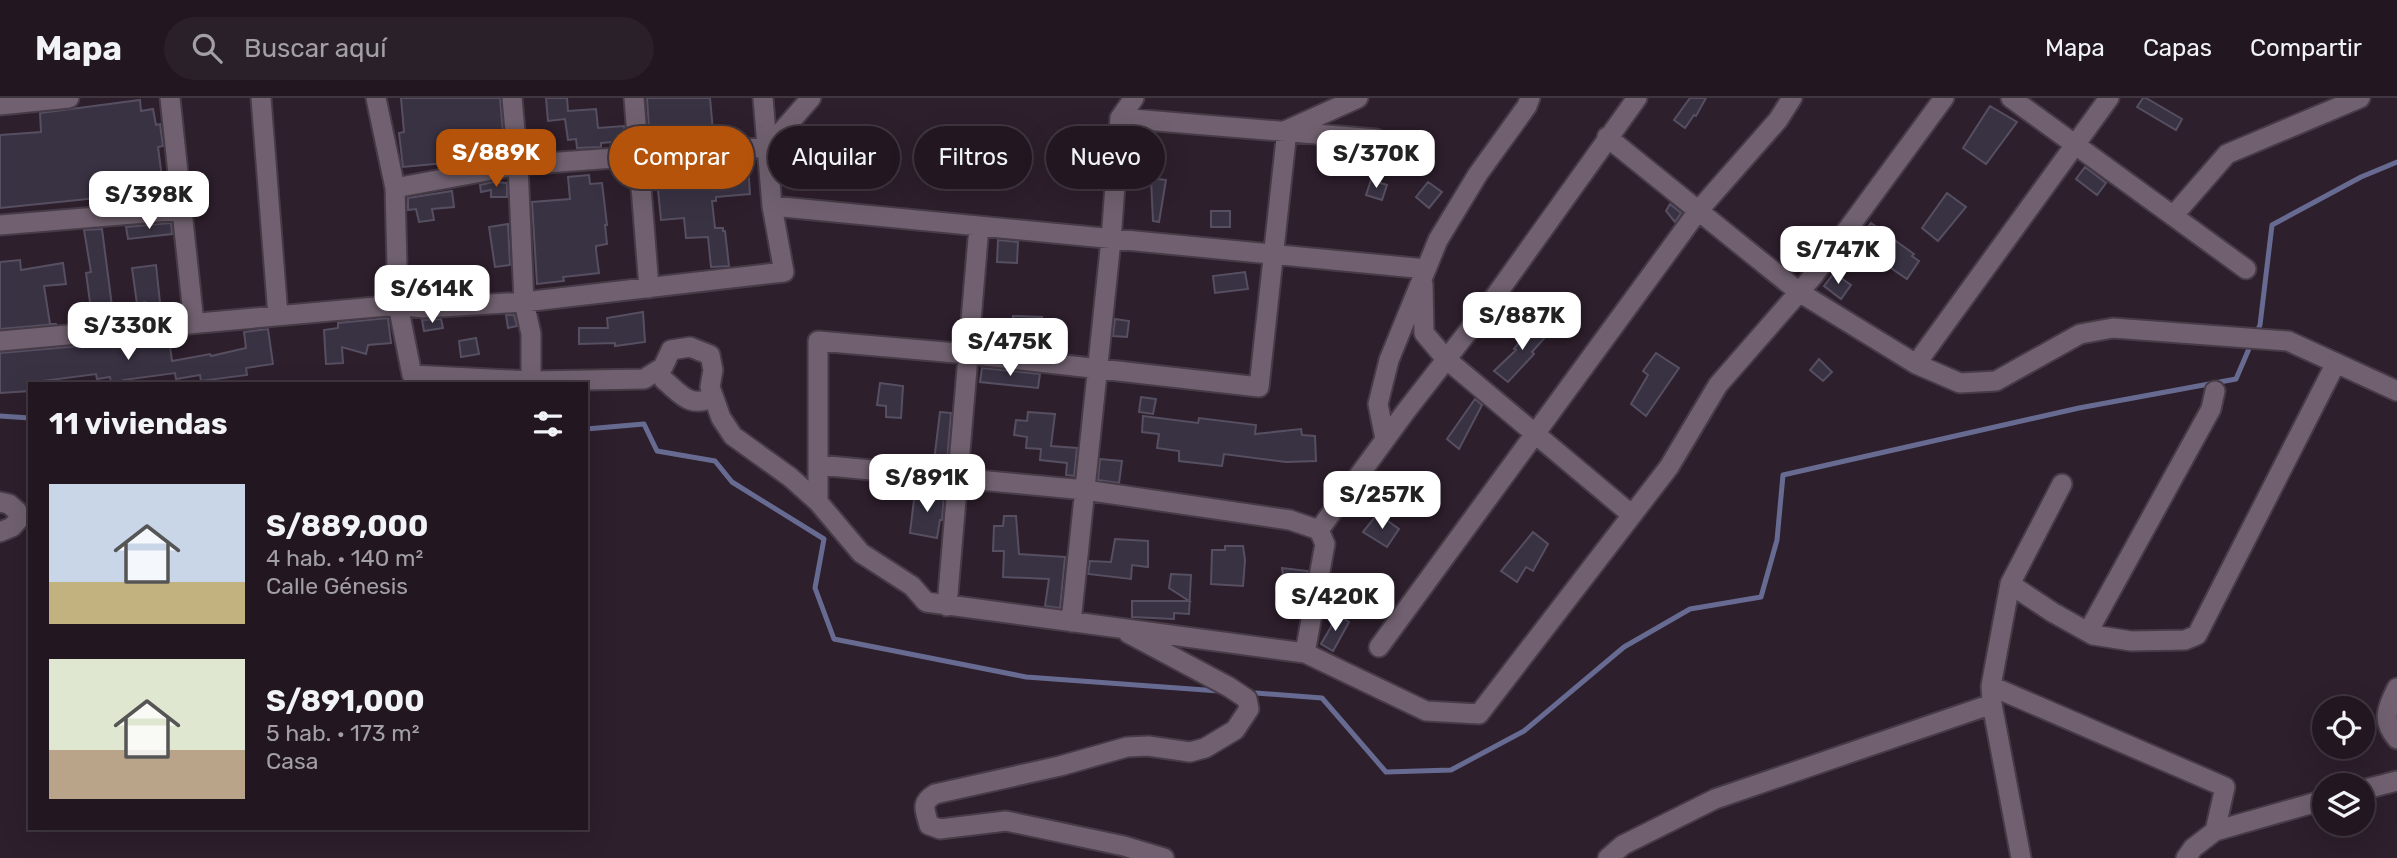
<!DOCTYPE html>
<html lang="es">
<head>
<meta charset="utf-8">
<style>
  body { margin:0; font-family:Rubik,sans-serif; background:#2a202a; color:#f1f3f6; height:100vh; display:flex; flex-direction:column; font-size:26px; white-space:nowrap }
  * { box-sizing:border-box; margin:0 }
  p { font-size:23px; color:#a29fa5 }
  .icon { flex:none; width:38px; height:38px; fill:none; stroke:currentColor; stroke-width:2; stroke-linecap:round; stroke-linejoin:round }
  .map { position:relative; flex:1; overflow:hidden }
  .panel { position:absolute; left:28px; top:284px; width:560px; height:448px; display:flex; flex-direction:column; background:#221721; border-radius:0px; box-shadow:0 7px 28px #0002,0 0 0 2px #3f363f }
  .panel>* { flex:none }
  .banner { position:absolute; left:609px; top:28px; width:665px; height:63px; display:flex; gap:14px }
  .tools { position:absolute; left:2312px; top:598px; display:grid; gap:14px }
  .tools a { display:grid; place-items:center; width:63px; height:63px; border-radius:50%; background:#221721; box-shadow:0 7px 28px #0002,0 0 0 2px #3f363f; font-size:35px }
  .price { position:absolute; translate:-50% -60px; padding:0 16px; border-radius:14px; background:#fff; color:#222; font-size:23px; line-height:46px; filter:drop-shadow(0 2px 4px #0008) }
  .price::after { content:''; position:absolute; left:50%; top:42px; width:21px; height:16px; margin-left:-10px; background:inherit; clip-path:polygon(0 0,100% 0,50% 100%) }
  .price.active { background:#b45309; color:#fff }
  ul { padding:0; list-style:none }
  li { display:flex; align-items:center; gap:21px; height:175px; padding:0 21px }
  li span { display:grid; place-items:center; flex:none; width:196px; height:140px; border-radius:0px; color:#555 }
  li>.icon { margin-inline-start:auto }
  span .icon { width:84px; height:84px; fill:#fffc; stroke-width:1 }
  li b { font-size:30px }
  h2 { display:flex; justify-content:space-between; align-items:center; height:84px; padding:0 21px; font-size:30px }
  .tag { padding:0 24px; border-radius:32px; background:#221721; box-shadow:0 7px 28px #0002,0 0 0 2px #3f363f; font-size:24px; line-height:63px }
  .tag.active { background:#b45309; color:#fff }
  header { display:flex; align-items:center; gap:42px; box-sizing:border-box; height:98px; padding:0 35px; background:#221721; border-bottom:2px solid #3f363f }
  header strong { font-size:33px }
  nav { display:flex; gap:38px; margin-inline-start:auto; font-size:24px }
  .search { width:490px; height:63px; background:#2a202a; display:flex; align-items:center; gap:18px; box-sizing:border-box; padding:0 24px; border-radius:38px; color:#a29fa5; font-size:26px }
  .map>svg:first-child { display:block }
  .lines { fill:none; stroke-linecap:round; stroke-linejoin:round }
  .stream { stroke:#676b92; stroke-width:5 }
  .building { fill:#393243; stroke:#564f61; stroke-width:2 }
  .minor-casing { stroke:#463b46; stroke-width:23 }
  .minor { stroke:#716170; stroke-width:19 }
</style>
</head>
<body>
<header>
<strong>Mapa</strong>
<div class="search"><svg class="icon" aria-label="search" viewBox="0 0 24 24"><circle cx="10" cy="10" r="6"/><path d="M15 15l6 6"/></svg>Buscar aquí</div>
<nav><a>Mapa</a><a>Capas</a><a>Compartir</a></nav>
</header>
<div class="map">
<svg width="2397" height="760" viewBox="0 0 2397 760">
  <rect width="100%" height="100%" fill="#2d1f2c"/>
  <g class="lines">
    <!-- stream -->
    <path class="stream" d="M2255,237L2260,227L2272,127L2361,79L2397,64
      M0,318L30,320
      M586,331L644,326L657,353L715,363L732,384L824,441L815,490L834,541L1026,579L1219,593
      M1256,595L1322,600L1386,674L1451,672L1524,633L1624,549L1690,511L1761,499L1777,442L1783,377L2079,310L2236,281L2251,246"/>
  </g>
  <!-- building -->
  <path class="building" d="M401,0H500L505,57L478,62L403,69L399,35L404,34Z
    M546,0H567L568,13L596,11L598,30L624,28L625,43L601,45V49L577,50L576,41L568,42L565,21L548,23Z
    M647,0H710L713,33L696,34V38L668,41V44L650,45Z
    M1690,0H1706L1696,18L1694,17L1685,30L1674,22Z
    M2143,0H2146L2182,21L2176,32L2137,9Z
    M140,2L141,13L153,11L156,27L160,26L163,48L158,49L163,88L149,90L150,102L137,103L136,96L0,110V37L41,34L40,15Z
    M1990,8L2017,24L1986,66L1963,50Z
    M1136,34L1153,35L1152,45L1134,43Z
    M748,65L750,96L716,99V103H712L715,130H723V133H725L729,168L711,169L708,139L686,140L684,120L661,122L658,92L678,90L676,69L699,67L700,72L733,69V66Z
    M2085,69L2106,85L2097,97L2076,81Z
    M589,77L590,86L602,85L607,127H605L607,146L596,148V152L599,175L563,179L564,183L537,186L532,104L570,101L568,79Z
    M1151,80L1166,82L1159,124L1153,123Z
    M1371,82L1387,87L1382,102L1366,97Z
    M493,84L507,85V99H491V92L481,94L480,87Z
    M1428,84L1442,94L1429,110L1416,99Z
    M452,93L454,109L432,111L434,122L419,124L416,111L408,112V100Z
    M1947,95L1966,109L1938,143L1922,130Z
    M1670,106L1681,115L1675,124L1666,113Z
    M1211,113H1230V129H1211Z
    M171,125L172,136L128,141L126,129Z
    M1871,125L1914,156L1912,158L1919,163L1907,181L1856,146Z
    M508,126L510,167L495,169L489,129Z
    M102,131L113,216L92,219L86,175L91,174L84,132Z
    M998,142L1018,144L1017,165L997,164Z
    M20,162L21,172L63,165L66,186L44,188L50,226H57L0,231V164Z
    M156,167L161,214L146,216L145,204L137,206L132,170Z
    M1245,174L1248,191L1215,195L1213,178Z
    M1834,175L1851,187L1841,201L1824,188Z
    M643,214L645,244L615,248V245L579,246V230H608L607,220Z
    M506,217H514L517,228L508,230Z
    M1013,218L1042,219L1040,246L989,243L990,225L1013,227Z
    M388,220L391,245L368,247L366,256L342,249L343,265L326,266L324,232L338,230V225Z
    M441,221L443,230L424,233L422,222Z
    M1115,221L1129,223L1127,239L1113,238Z
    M1535,224L1549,235L1532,254L1534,256L1508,284L1494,273L1516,252L1514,251Z
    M268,231L273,266L246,270L247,277L201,283L200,277L176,281L175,275L123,282L124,285H111L110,279L97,281L96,276L35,284L30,285V293L0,295V255L169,240L172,263L210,256L211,258L246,250L244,234Z
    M476,240L479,256L461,259L459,243Z
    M1656,255L1679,270L1646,318L1631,306L1648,277L1643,273Z
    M1819,261L1832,274L1823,283L1810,272Z
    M982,270L1040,276L1038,290L980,284Z
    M880,285L903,288L901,320L886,319V308L877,307Z
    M1141,299L1156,301L1153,316L1139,314Z
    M1475,301L1482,307L1459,351L1447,341Z
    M940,314L951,315L947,364L934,363Z
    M1028,314L1055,316L1051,348L1077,350L1074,378L1066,377L1067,365L1040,362L1041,351L1026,350L1027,339L1014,337L1016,322L1027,323Z
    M1143,318L1198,325L1199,320L1256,327L1255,336L1301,331L1302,337L1315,338L1316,363L1286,364L1224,356L1222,368L1179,363V353L1157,350L1159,336L1142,334Z
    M1100,361L1122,363L1119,385L1098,382Z
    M915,393L944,396L942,422H940L937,440L910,435Z
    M1004,418H1016L1019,456L1065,459L1060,510L1045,508L1049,481L1003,479L1004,453H993L994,428H1003Z
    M1381,418L1399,431L1387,449L1363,434L1375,419L1378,422Z
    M1533,434L1548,446L1533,473L1526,469L1517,484L1501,473Z
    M1115,441L1148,443V469L1132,467L1131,481L1088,476L1090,463L1111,464Z
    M1225,448H1243L1245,462L1243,488L1211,486L1212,452H1225Z
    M1282,470L1308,473L1304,495L1286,497Z
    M1171,476L1191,477L1189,516L1174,515V521L1132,519V503H1189L1169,490Z
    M1338,517L1349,524L1333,553L1321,546Z"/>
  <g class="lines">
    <!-- minor casing -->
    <g class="minor-casing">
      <path id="minor" d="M170,0L193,216L191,226
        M261,0L278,218
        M376,0L395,90L398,207L412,277L531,283L644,281L663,269L671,252L690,249L710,257L713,272L710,289L721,320L733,338L790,379L818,404L861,455L912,488L926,504L1305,555L1426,613L1479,616L1669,369L1718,287L1814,177L1944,0
        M512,0L518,67L524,204L531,236V283
        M634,0L649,190
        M2011,0L2246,171
        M0,7L69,0
        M1120,20L1376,41
        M1607,39L1799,194L1916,266L1960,285L1996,283L2080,236L2113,230L2288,243L2397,293
        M395,90L518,67L768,49L811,0
        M772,108L1426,171
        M2173,118L2227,56L2360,0
        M0,127L181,112
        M1423,186L1424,235L1446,261L1632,417
        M0,243L398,207L424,210L524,204L784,174L772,108L763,0
        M1916,266L2109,0
        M664,282C681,296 690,311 713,299
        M1385,341L1378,306L1389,262L1438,142L1478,76L1527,8L1530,0
        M818,367L1085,392L1290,422L1319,432L1325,446L1305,555
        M0,404L9,406L17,413L19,421L12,429L0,434
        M818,404V243L968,256L1259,289L1287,32L1358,0
        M1319,432L1406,313L1491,204L1637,0
        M2010,486L2052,514L2093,537L2131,543L2185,542L2197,537L2336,265
        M947,508L979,128
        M1071,524L1111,142L1120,20L1134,0
        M2088,534L2211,311L2215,293
        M1128,535L1229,589L1247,601L1249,611L1235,632L1205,650L1190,654L1148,648L1127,649L1060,668L935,696C920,705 925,712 929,727L940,731L1006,723L1124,748L1164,760
        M1379,549L1698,113L1778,22L1792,0
        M1991,588L2225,689L2215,733
        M2397,590C2387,611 2381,622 2397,641
        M2362,692L2397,683
        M1608,760L1623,747L1715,701L1992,606
        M2021,760L1992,606L1991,588L2010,486L2062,386
        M2186,760L2193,750L2215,733L2324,702"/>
    </g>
    <!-- minor -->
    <use href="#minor" class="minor"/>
  </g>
</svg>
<div class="tools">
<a><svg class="icon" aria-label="locate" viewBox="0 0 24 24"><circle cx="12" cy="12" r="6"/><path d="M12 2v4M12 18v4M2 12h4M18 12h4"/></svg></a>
<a><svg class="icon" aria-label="layers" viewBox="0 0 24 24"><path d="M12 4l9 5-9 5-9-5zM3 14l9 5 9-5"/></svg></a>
</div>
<b class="price active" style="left:496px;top:91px">S/889K</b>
<b class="price" style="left:1376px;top:92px">S/370K</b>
<b class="price" style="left:149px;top:133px">S/398K</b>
<b class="price" style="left:1838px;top:188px">S/747K</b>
<b class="price" style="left:432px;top:227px">S/614K</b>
<b class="price" style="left:1522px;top:254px">S/887K</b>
<b class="price" style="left:128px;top:264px">S/330K</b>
<b class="price" style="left:1010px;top:280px">S/475K</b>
<b class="price" style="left:927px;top:416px">S/891K</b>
<b class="price" style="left:1382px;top:433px">S/257K</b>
<b class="price" style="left:1335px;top:535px">S/420K</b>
<div class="banner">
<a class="tag active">Comprar</a>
<a class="tag">Alquilar</a>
<a class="tag">Filtros</a>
<a class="tag">Nuevo</a>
</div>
<section class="panel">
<h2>11 viviendas<svg class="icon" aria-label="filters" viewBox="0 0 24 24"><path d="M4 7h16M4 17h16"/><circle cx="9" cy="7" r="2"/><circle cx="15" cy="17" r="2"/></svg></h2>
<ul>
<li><span style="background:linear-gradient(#c9d6e8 70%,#c2b280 0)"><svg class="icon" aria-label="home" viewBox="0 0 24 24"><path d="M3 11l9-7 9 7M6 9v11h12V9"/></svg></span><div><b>S/889,000</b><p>4 hab. · 140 m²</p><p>Calle Génesis</p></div></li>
<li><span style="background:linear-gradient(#dfe7d0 65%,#b9a48a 0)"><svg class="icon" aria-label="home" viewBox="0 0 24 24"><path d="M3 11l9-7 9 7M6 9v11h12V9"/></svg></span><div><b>S/891,000</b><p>5 hab. · 173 m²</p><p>Casa</p></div></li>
</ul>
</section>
</div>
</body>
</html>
